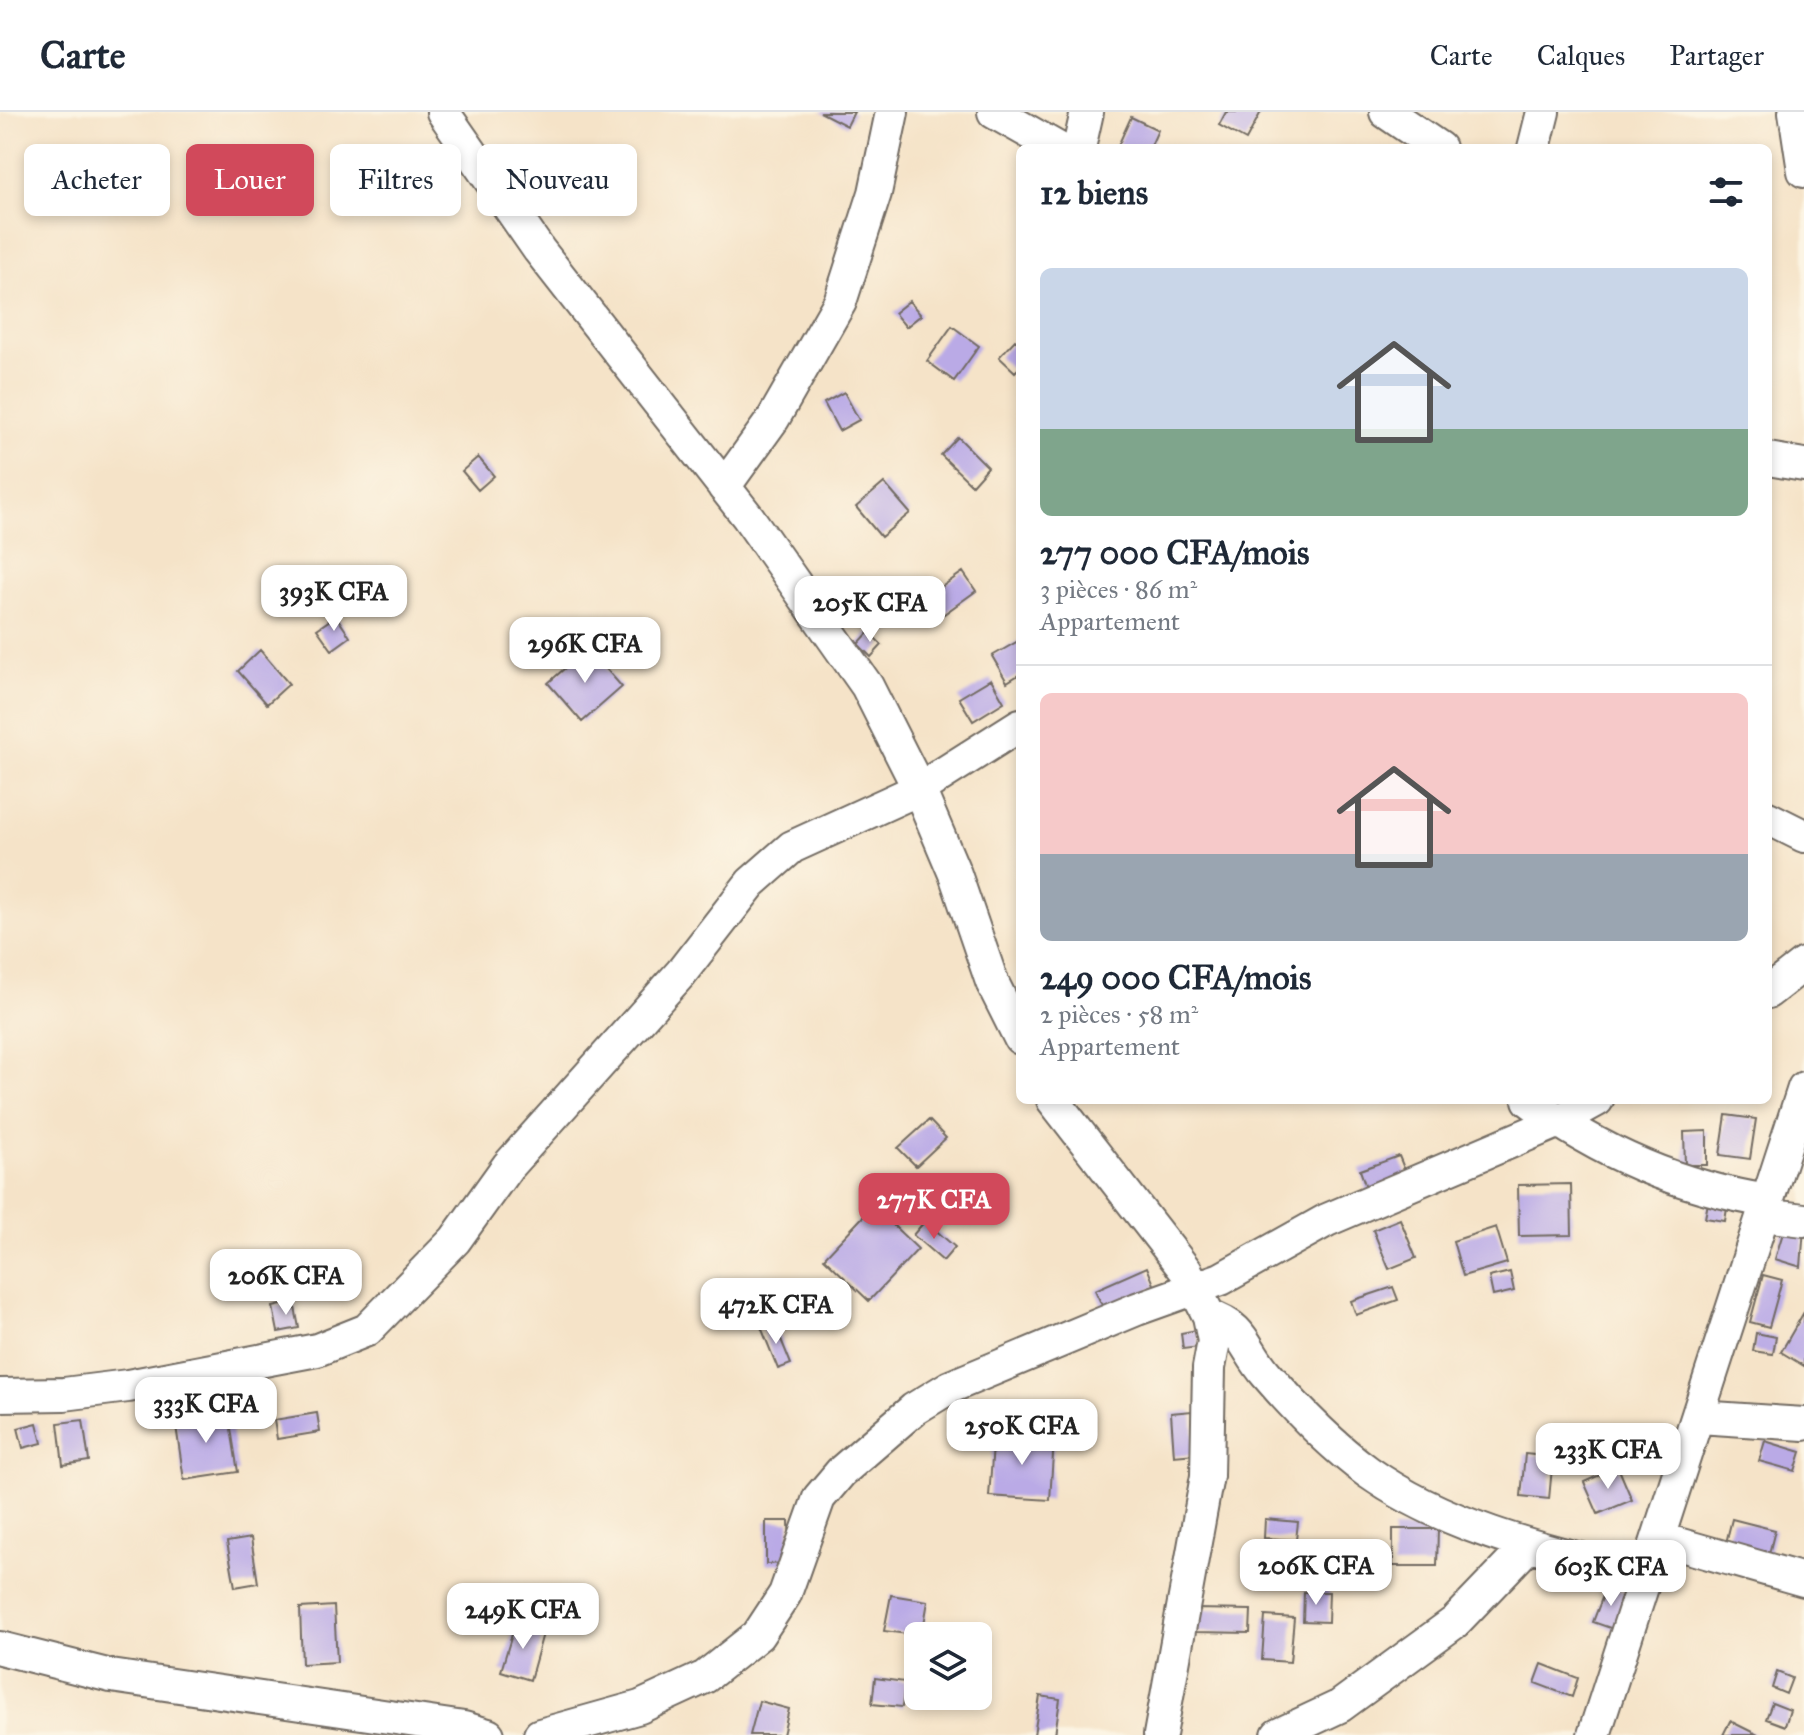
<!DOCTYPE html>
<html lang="fr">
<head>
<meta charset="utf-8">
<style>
  body { margin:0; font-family:"IM FELL Great Primer",serif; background:#f6f6f7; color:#1f2937; height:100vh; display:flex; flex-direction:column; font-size:30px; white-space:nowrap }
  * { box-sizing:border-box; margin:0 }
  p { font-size:26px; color:#747a83 }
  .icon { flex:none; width:44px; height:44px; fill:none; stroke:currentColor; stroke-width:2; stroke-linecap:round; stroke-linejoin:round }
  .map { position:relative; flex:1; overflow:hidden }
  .sheet { position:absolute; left:1016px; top:32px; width:756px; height:960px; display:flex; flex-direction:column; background:#fff; border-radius:12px; box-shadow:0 4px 12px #0003 }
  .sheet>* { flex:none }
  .hud { position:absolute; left:24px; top:32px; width:760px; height:72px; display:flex; gap:16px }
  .fabs { position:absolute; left:904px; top:1510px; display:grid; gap:16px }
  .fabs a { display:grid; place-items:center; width:88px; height:88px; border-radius:12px; background:#fff; box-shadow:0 4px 12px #0003; font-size:40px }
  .price { position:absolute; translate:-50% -68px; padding:0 18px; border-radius:16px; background:#fff; color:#222; font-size:26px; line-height:52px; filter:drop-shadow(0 2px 4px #0008) }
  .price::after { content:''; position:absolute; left:50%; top:48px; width:24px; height:18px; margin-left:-12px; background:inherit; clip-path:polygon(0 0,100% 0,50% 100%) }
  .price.active { background:#d1495b; color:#fff }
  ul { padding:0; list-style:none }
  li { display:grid; align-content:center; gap:16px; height:424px; padding:0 24px }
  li+li { border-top:2px solid #e0e1e3 }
  li span { display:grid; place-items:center; height:248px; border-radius:12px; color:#555 }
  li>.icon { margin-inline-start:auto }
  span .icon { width:144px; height:144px; fill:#fffc; stroke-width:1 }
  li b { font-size:34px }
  h2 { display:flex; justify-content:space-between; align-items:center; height:96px; padding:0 24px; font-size:34px }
  .pill { padding:0 28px; border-radius:12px; background:#fff; box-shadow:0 4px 12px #0003; font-size:28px; line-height:72px }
  .pill.active { background:#d1495b; color:#fff }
  header { display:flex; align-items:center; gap:48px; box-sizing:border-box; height:112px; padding:0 40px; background:#fff; border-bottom:2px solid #e0e1e3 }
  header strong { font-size:38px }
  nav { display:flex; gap:44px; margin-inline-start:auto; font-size:28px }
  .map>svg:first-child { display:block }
  .building { fill:#baaae6 }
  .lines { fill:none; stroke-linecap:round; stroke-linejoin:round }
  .minor-casing { stroke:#726b62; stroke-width:36 }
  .minor { stroke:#fff; stroke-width:32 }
</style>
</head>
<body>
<header>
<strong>Carte</strong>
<nav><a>Carte</a><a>Calques</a><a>Partager</a></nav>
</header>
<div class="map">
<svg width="1804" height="1623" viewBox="0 0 1804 1623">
  <rect width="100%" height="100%" fill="#fcf5e5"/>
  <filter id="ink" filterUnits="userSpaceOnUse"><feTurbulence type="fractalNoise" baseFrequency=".0125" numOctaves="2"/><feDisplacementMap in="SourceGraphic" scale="16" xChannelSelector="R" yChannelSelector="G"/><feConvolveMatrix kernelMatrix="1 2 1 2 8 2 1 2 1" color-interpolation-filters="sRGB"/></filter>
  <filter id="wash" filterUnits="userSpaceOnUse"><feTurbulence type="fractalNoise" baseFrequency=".006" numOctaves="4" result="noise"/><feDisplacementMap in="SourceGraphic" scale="32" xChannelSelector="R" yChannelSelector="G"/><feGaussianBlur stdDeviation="1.8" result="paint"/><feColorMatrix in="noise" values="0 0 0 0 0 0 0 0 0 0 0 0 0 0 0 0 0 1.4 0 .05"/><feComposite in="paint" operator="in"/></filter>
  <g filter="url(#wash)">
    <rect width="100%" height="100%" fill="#f5e3c8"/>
    <g id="blocks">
      <!-- building -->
      <path class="building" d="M820,0H854L847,14Z
        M1226,0H1261L1246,28L1219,13Z
        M1131,5L1158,18L1150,36H1117Z
        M909,189L921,203L906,215L894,201Z
        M952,214L979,234L954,269L927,249Z
        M1015,228L1020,232V255L1015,260L999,245Z
        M844,280L859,308L839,319L824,291Z
        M958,325L988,355L972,373L941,343Z
        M478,345L494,364L478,378L462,359Z
        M884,371L910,401L881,425L856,395Z
        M963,460L976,479L944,502L930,483Z
        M336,504L350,525L332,538L317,517Z
        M869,520L882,533L871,545L858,532Z
        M1020,528V562L1007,570L992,544Z
        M588,536L622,575L582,610L548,571Z
        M260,538L289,572L267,592L238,559Z
        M991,567L1004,590L973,609L959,586Z
        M1726,1003L1756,1007L1750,1047L1720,1043Z
        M929,1008L946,1026L916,1054L898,1036Z
        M1707,1019V1053H1685L1684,1020Z
        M1399,1044L1408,1066L1368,1081L1360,1058Z
        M1571,1072L1572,1123L1519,1124L1518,1073Z
        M1709,1086L1728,1090L1725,1109L1705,1106Z
        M873,1094L918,1137L869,1189L824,1146Z
        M1400,1107L1416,1146L1389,1157L1373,1118Z
        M925,1109L955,1135L943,1149L913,1123Z
        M1786,1111L1804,1116L1801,1155L1775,1147Z
        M1496,1115L1507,1151L1463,1164L1453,1129Z
        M1147,1155L1155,1175L1104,1198L1095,1178Z
        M1510,1160L1514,1179L1493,1184L1489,1165Z
        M1763,1163L1782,1168L1769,1215L1750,1210Z
        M1393,1175L1398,1188L1356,1203L1351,1189Z
        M294,1190L299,1216L278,1220L273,1195Z
        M1804,1200V1254L1781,1240Z
        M774,1210L791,1252L778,1257L761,1215Z
        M1197,1218L1200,1235L1183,1237L1181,1221Z
        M1756,1221L1776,1225L1773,1242L1753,1239Z
        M228,1298L238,1360L184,1368L175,1307Z
        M1192,1299L1195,1342L1174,1344L1171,1301Z
        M317,1301L320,1320L277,1327L274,1308Z
        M83,1308L89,1349L63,1353L58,1311Z
        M37,1311L42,1331L23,1336L18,1316Z
        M994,1322L1054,1327L1050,1388L989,1384Z
        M1765,1329L1801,1340L1795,1359L1759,1349Z
        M1525,1342L1553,1345L1549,1387L1521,1384Z
        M1618,1355L1632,1388L1598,1402L1584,1370Z
        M1265,1407L1298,1410L1296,1428L1264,1426Z
        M1732,1407L1775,1418L1768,1446L1725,1435Z
        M766,1409H789L790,1451L766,1452Z
        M1393,1417H1438L1437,1454H1393Z
        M251,1426L258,1471L235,1475L227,1430Z
        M1607,1473L1629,1482L1616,1518L1593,1510Z
        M1304,1480H1329L1328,1510L1303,1509Z
        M891,1483L928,1489L922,1524L884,1519Z
        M334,1494L337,1550L302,1552L300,1496Z
        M1196,1497L1251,1498L1250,1521L1196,1520Z
        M1265,1504L1294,1506L1290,1550L1262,1548Z
        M516,1509L544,1518L530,1568L501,1559Z
        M1542,1552L1578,1566L1572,1585L1535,1571Z
        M1777,1560L1792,1566L1786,1582L1772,1576Z
        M875,1566L905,1570L902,1595L872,1592Z
        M1040,1584L1060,1587L1055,1623H1034Z
        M759,1589L789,1597L783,1623H750Z
        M1772,1591L1790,1598L1785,1614L1766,1607Z
        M1730,1609L1758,1623H1723Z"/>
    </g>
  </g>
  <g filter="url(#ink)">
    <use href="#blocks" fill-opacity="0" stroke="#726b62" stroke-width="2"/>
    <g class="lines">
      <!-- minor casing -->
      <g class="minor-casing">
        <path id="minor" d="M443,0L539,138L748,405L867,574L919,677L955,762L992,870L1020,926
          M994,0L1057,36
          M1386,0L1439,36
          M1795,0L1804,59
          M1079,36L1087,0
          M1534,36L1543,0
          M1768,347L1804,353
          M724,375L773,307L840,190L875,81L892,0
          M1768,706L1804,724
          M1768,880L1804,852
          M1053,988L1186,1159L1209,1204L1214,1229L1209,1256L1207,1364L1160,1623
          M1529,988C1601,1042 1679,1075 1768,1089
          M1763,1103L1804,1108
          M1209,1204C1245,1215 1244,1237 1267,1263C1297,1298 1331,1333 1368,1360C1450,1418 1552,1440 1647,1464
          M0,1283L64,1282L128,1274L317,1238L367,1218L455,1128L508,1054L681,861L751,771L792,735L919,677L1020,613
          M1699,1305L1804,1312
          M1660,1427L1804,1468
          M0,1536L111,1564L464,1616L488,1623
          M540,1623L640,1595L705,1565L758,1523L785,1482L819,1386L841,1360L914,1297L950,1275L1137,1197L1221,1167L1327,1108L1557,1010L1597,988
          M1278,1623L1340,1594L1455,1510L1528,1434
          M1594,1623L1804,976"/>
      </g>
      <!-- minor -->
      <use href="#minor" class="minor"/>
    </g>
  </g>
</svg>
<div class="fabs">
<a><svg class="icon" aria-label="layers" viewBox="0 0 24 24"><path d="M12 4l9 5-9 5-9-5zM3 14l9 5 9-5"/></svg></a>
</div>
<b class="price" style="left:334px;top:521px">393K CFA</b>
<b class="price" style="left:870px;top:532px">205K CFA</b>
<b class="price" style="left:585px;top:573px">296K CFA</b>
<b class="price active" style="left:934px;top:1129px">277K CFA</b>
<b class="price" style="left:286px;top:1205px">206K CFA</b>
<b class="price" style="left:776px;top:1234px">472K CFA</b>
<b class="price" style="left:206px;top:1333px">333K CFA</b>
<b class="price" style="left:1022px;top:1355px">250K CFA</b>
<b class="price" style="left:1608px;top:1379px">233K CFA</b>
<b class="price" style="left:1316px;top:1495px">206K CFA</b>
<b class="price" style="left:1611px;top:1496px">603K CFA</b>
<b class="price" style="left:523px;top:1539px">249K CFA</b>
<div class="hud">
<a class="pill">Acheter</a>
<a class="pill active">Louer</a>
<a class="pill">Filtres</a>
<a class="pill">Nouveau</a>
</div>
<section class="sheet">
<h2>12 biens<svg class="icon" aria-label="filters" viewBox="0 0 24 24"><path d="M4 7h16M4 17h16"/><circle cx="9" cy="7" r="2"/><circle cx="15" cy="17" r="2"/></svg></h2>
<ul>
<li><span style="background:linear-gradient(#c9d6e8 65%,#7fa58c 0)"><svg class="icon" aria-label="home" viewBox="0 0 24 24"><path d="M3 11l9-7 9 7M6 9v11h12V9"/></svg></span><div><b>277 000 CFA/mois</b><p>3 pièces · 86 m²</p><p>Appartement</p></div></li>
<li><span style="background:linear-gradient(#f6c9c9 65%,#9aa5b1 0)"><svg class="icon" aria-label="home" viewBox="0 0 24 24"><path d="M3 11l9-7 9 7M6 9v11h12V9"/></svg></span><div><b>249 000 CFA/mois</b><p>2 pièces · 58 m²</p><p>Appartement</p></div></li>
</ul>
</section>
</div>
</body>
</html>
